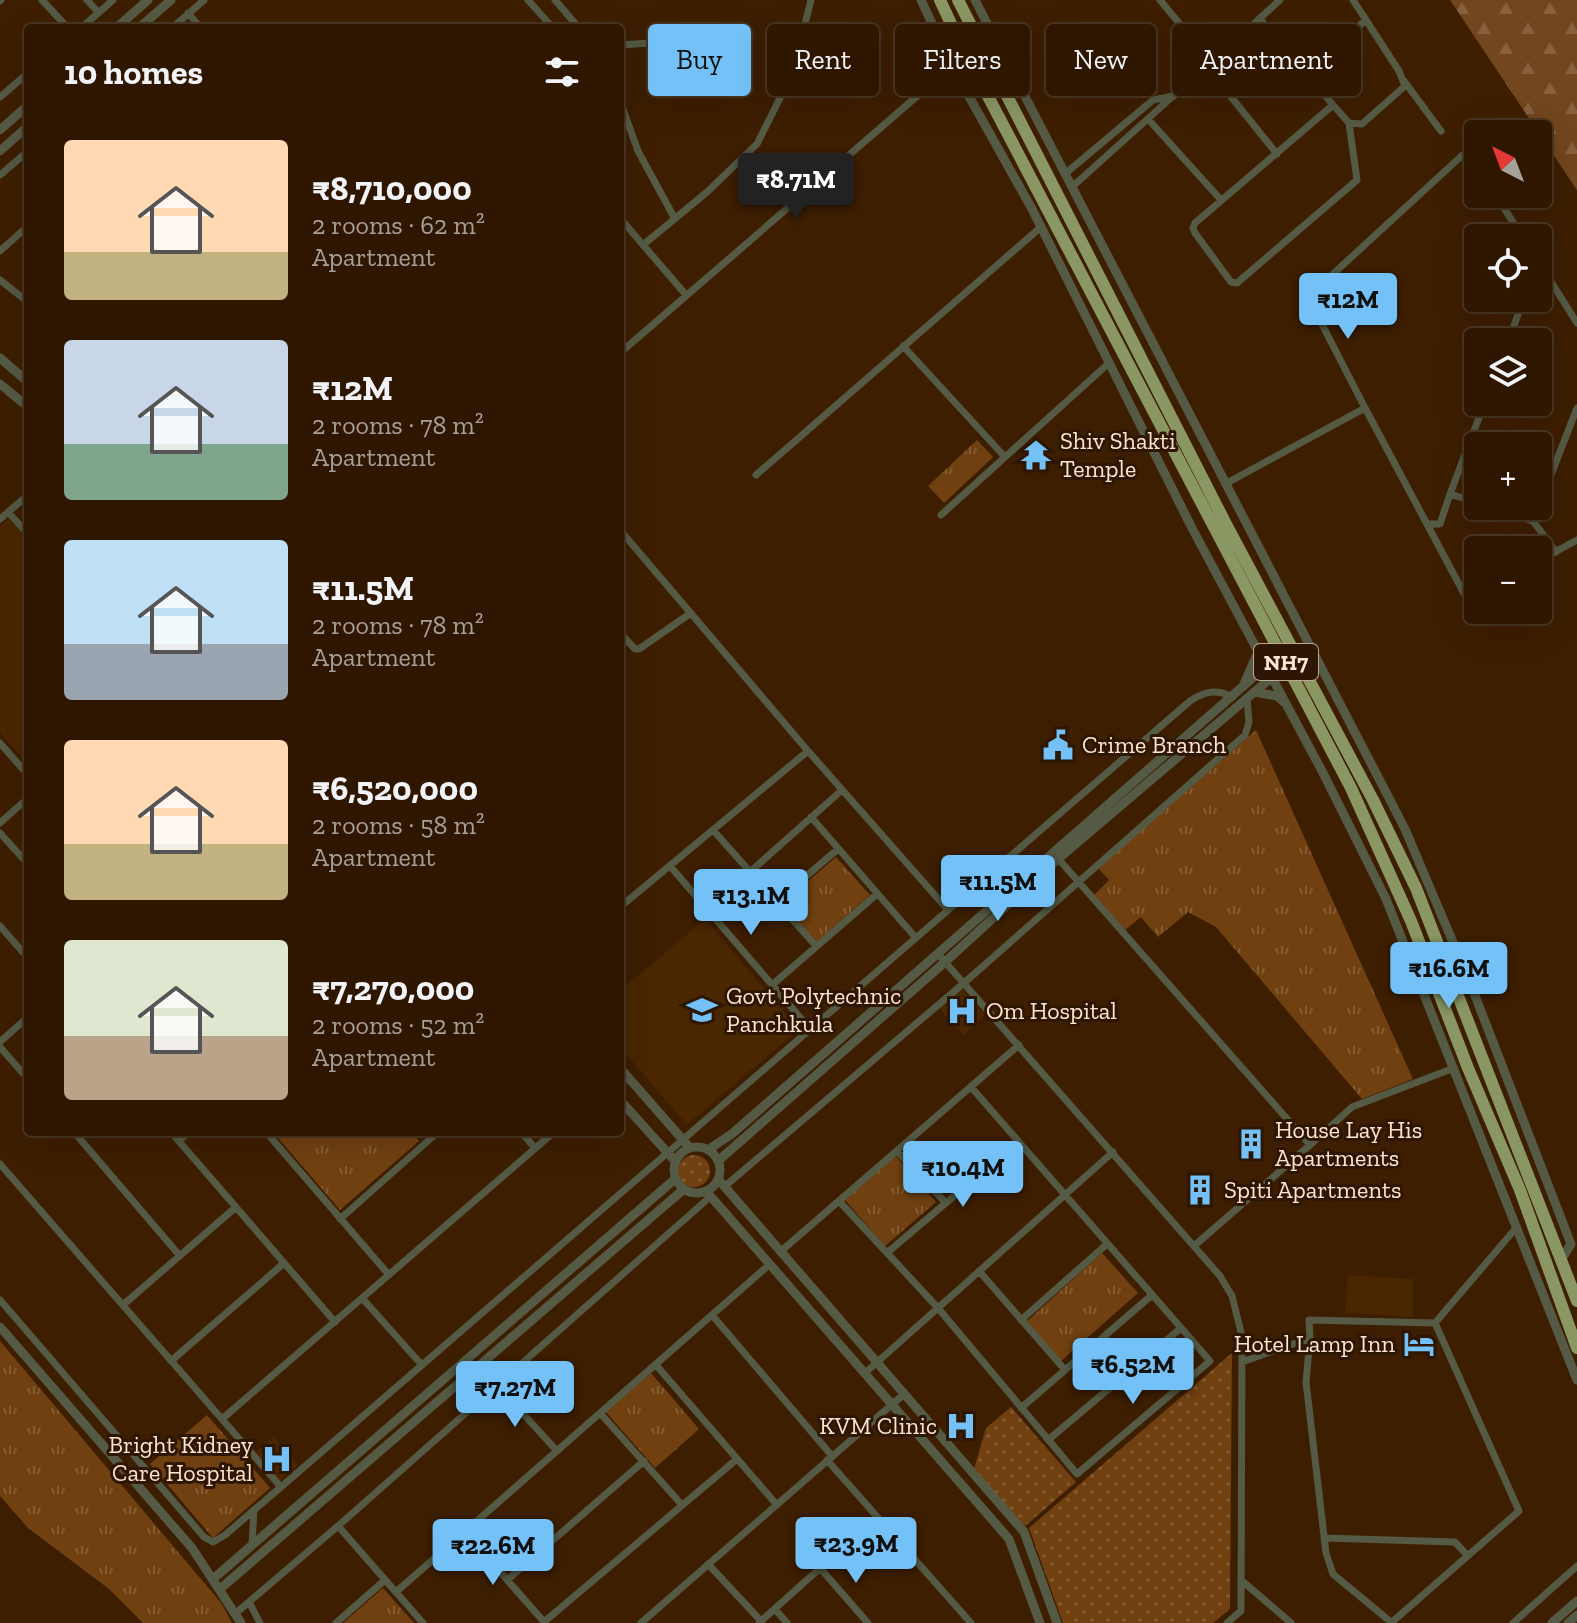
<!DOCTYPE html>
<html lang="en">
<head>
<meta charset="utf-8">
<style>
  body { margin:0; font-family:"Zilla Slab",serif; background:#361f0a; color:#f1f3f6; height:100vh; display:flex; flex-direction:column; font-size:30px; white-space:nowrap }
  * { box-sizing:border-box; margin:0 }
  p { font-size:26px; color:#a79f99 }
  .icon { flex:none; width:44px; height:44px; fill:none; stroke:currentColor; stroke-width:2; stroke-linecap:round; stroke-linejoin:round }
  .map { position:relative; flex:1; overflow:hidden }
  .side { position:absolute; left:24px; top:24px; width:600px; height:1112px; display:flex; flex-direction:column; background:#2e1600; border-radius:8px; box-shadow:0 8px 32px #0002,0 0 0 2px #493522 }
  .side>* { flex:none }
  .guide { position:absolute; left:648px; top:24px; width:760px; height:72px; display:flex; gap:16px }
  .needle { width:52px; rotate:318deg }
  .fabs { position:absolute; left:1464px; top:120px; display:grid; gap:16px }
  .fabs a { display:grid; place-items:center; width:88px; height:88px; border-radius:8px; background:#2e1600; box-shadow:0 8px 32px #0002,0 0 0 2px #493522; font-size:40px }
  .price { position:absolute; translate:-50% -68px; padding:0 18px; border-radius:8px; background:#73c1f6; color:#111; font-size:26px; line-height:52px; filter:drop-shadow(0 2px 4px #0008) }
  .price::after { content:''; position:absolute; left:50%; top:48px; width:24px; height:18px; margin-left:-12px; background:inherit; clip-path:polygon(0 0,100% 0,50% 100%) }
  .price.current { background:#222; color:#fff }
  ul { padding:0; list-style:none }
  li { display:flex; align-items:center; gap:24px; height:200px; padding:0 40px }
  li span { display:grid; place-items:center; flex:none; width:224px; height:160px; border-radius:8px; color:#555 }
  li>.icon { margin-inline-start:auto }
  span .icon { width:96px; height:96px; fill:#fffc; stroke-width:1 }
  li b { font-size:34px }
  h2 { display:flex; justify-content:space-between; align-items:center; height:96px; padding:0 40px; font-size:34px }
  .chip { padding:0 28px; border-radius:8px; background:#2e1600; box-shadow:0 8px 32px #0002,0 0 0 2px #493522; font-size:28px; line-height:72px }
  .chip.current { background:#73c1f6; color:#111 }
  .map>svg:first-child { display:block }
  .built { fill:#4a2601 }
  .grass { fill:url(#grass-dots) }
  .forest { fill:url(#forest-firs) }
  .park { fill:url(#park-tufts) }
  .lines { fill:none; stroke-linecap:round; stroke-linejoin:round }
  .minor { stroke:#545a44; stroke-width:7 }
  .tertiary { stroke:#545a44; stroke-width:9 }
  .trunk { stroke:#8a9763; stroke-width:12 }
  .labels { text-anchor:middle; stroke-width:6; stroke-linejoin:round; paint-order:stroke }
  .shield { fill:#2d1704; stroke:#bfa692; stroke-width:2 }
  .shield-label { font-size:22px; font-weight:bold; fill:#fee4cf }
  .poi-label { font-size:24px; fill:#fee4cf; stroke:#2d1704; text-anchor:start }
</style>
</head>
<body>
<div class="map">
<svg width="1577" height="1623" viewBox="0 0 1577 1623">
  <defs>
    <pattern id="grass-dots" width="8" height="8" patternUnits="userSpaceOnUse" patternTransform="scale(2)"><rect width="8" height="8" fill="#704011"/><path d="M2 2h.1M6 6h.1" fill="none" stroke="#855b33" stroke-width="1.8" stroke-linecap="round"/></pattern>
    <pattern id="forest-firs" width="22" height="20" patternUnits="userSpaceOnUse" patternTransform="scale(2)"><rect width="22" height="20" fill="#72461e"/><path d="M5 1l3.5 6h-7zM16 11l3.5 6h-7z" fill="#87613e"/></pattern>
    <pattern id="park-tufts" width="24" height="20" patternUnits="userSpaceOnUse" patternTransform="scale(2)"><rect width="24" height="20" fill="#704011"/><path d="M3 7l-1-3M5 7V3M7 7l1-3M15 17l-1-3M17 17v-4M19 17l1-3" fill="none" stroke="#855b33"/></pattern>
  </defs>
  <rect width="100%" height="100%" fill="#3d1e00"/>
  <!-- built -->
  <path class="built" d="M11,517L28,536V764L0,733V527Z
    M705,919L799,1029L687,1125L620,1047V991Z
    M961,988L985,1015L963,1035L939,1008Z
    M1348,1275L1413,1279V1317L1345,1313Z
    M274,1437L298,1465L280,1481L256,1452Z"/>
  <!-- grass -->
  <path class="grass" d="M678 1171a16 16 0 1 1 32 0a16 16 0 1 1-32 0Z
    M1232,1353L1230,1609L1213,1623H1063L1029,1528Z
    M1011,1407L1076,1482L1024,1527L974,1469L986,1428Z"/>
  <!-- forest -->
  <path class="forest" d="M1450,0H1577V190Z"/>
  <!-- park -->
  <path class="park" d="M977,440L993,457L944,503L928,486Z
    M1256,730L1413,1079L1362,1099L1216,927L1188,912L1158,937L1141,917L1125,930L1094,895L1109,880L1098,868Z
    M836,857L870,895L816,942L783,903Z
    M273,1132H411L419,1141L340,1210Z
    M896,1156L936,1202L885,1246L845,1200Z
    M1102,1253L1138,1293L1061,1361L1026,1322Z
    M0,1341L222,1604L232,1623H143L109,1589L28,1528L0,1496Z
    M651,1373L699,1429L655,1468L606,1412Z
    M207,1415L270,1488L213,1538L150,1464Z
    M383,1588L414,1623H343Z"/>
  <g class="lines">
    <!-- minor -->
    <path class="minor" d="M42,0L68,28
      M87,0L98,12
      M528,0L553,28
      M555,0L579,28
      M1160,0L1212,63
      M1353,0L1366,20
      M0,1L1,0
      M188,13L201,28
      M1260,19L1333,105L1195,223L1193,228L1195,233L1231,282L1237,283L1357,180L1349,123
      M81,28L113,0
      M172,28L204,0
      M620,45L697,40
      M1207,67L1277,154
      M1305,72L1366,20L1399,71L1405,86L1362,124L1349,123L1333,105
      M1404,81L1441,131
      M0,97L28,73
      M620,101L638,151L675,219
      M1148,119L1221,200
      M1066,173L1153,100L1174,96L1280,0
      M0,175L28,151
      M1072,187L1172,97
      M1495,194L1523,238
      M620,218L686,295
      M643,245L707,192L757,144L780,98L804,28L811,0
      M0,251L28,226
      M1538,261L1577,323
      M0,280L28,302
      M1508,342L1524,298
      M903,346L1005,457
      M620,353L952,66
      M1365,408L1467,599L1478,593
      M756,475L1041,227
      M1225,484L1365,408L1308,297L1468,150L1478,166
      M1450,494L1485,402
      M1488,506L1533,521L1556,552
      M8,512L28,534
      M941,515L1109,363
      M0,519L28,495
      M1533,521L1577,408
      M1427,524H1440L1450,494L1478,503
      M620,530L808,751L948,910
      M1538,561L1577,540
      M620,633L635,649H639L691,613
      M0,743L28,775
      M811,817L916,938
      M0,823L28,798
      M713,830L816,946
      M0,833L28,864
      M1055,855L1310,1145L1194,1246
      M670,866L810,1029
      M750,872L842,790
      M776,902L838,849
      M620,907L808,751
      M0,926L28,958
      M938,954L1220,1276L1232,1296L1242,1336L1241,1611L1227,1623
      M772,985L877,894
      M0,1042L28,1017
      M0,1047L28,1079
      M74,1132L180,1256
      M171,1132L335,1322
      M266,1132L389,1275
      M521,1132L535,1148
      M179,1141L189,1132
      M1310,1145L1352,1107L1454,1068
      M897,1151L946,1203
      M0,1164L281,1487
      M724,1187L964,983L1245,735L1249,722L1247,699
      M839,1201L938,1308L1077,1474L1210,1361L971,1087
      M340,1219L438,1132
      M780,1252L1019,1045
      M888,1252L1018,1142
      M979,1271L1065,1370
      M362,1298L421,1364
      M0,1300L204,1537L213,1542L225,1535L281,1487L1190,701C1205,691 1216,689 1233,697
      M123,1305L236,1207
      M712,1315L832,1456
      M1021,1320L1107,1244
      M171,1361L284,1263
      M1242,1362L1310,1338
      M656,1365L777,1505
      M865,1373L1113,1152
      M497,1385L557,1451
      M1021,1408L1152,1295
      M600,1413L682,1505
      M222,1419L554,1132
      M1048,1440L1181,1328
      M827,1460L971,1623
      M465,1532L545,1623
      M1324,1538L1455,1542L1468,1556
      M252,1545L254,1510
      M708,1564L761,1621
      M820,1568L868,1623
      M507,1580L644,1461
      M1241,1580L1291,1623
      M396,1592L770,1264
      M249,1602L260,1623
      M775,1609L787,1623
      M236,1613L338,1526
      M544,1622L737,1459
      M336,1623L385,1580
      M423,1623L338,1526L711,1196
      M641,1623L904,1394
      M759,1623L877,1517
      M1391,1623L1519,1511L1435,1323
      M1392,1623L1333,1574L1326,1553L1306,1382L1310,1338L1309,1320L1435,1323L1516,1228
      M1513,1623L1577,1566"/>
    <!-- tertiary -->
    <path class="tertiary" d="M921,0L952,66L1032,209L1193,530L1322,771L1386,899L1577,1380
      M975,0L1405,829L1469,980L1571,1244L1561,1260
      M116,28L148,0
      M139,28L171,0
      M0,130L28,105
      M0,151L28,126
      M0,358L28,382
      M0,384L28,407
      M1243,686L1258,652
      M1254,692L1277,696L1284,702
      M620,1068L690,1148
      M620,1100L675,1161
      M674 1170a23 23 0 1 1 46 0a23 23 0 1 1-46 0Z
      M708,1150L733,1133L1265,667L1286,656
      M718,1161L945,962L1058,859L1271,678L1294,667
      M718,1179L1024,1532L1057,1623
      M706,1191L1009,1539L1040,1623
      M0,1327L192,1548L241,1623
      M213,1579L675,1179
      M220,1589L684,1189
      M1552,1623L1577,1601
      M1568,1623L1577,1615"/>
    <!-- trunk -->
    <path class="trunk" d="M940,0L958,39L1351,788L1411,921L1468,1068L1520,1190L1577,1348
      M958,0L1227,526L1373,800L1416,888L1577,1301"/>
  </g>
  <!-- icons -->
  <defs>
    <g id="temple-bare" transform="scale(2.4)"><path d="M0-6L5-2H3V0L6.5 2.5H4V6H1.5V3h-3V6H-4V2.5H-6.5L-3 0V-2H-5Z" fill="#73c1f6" stroke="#2d1704" stroke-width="2.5" paint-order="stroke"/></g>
    <g id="civic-bare" transform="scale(2.4)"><path d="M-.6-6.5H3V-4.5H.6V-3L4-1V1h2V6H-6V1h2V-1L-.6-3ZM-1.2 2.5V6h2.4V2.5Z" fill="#73c1f6" stroke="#2d1704" stroke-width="2.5" paint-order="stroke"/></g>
    <g id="university-bare" transform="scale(2.4)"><path d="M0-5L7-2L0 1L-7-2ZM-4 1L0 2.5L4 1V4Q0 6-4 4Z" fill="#73c1f6" stroke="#2d1704" stroke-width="2.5" paint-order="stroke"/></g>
    <g id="hospital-bare" transform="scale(2.4)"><path d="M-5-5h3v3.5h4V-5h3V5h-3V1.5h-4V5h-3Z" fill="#73c1f6" stroke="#2d1704" stroke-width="2.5" paint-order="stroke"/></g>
    <g id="building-bare" transform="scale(2.4)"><path d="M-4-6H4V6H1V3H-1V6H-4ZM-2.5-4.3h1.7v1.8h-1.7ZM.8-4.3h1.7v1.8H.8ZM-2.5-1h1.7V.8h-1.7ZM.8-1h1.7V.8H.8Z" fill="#73c1f6" stroke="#2d1704" stroke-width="2.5" paint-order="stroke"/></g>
    <g id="hotel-bare" transform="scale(2.4)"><path d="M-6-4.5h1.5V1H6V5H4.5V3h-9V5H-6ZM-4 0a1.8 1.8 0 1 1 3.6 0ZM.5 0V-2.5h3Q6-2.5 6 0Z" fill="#73c1f6" stroke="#2d1704" stroke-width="2.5" paint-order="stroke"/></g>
  </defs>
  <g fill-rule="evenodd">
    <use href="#temple-bare" x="1036" y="455"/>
    <use href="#civic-bare" x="1058" y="745"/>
    <use href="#university-bare" x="702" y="1010"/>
    <use href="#hospital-bare" x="962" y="1011"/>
    <use href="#building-bare" x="1251" y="1144"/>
    <use href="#building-bare" x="1200" y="1190"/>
    <use href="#hotel-bare" x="1419" y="1344"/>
    <use href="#hospital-bare" x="961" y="1426"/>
    <use href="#hospital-bare" x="277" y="1459"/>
  </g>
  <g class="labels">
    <!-- shield labels -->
    <rect class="shield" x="1254" y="644" width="64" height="36" rx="6"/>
    <g class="shield-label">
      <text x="1286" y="670">NH7</text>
    </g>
    <!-- poi labels -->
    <g class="poi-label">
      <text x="1060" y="449">Shiv Shakti<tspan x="1060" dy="28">Temple</tspan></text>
      <text x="1082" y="753">Crime Branch</text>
      <text x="726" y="1004">Govt Polytechnic<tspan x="726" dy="28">Panchkula</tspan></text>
      <text x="986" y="1019">Om Hospital</text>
      <text x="1275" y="1138">House Lay His<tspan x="1275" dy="28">Apartments</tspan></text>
      <text x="1224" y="1198">Spiti Apartments</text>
      <text x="1395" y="1352" text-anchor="end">Hotel Lamp Inn</text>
      <text x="937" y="1434" text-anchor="end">KVM Clinic</text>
      <text x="253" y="1453" text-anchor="end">Bright Kidney<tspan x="253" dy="28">Care Hospital</tspan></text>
    </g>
  </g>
</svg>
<div class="fabs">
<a><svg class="needle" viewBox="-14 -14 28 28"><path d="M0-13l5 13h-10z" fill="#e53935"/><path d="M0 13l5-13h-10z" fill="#a79f99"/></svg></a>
<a><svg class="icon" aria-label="locate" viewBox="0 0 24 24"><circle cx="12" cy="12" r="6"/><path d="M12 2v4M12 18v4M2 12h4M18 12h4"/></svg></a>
<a><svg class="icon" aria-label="layers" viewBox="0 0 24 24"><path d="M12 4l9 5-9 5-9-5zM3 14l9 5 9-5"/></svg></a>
<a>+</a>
<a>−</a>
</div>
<b class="price current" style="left:796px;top:221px">₹8.71M</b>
<b class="price" style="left:1348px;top:341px">₹12M</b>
<b class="price" style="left:998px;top:923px">₹11.5M</b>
<b class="price" style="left:751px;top:937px">₹13.1M</b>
<b class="price" style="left:1449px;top:1010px">₹16.6M</b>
<b class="price" style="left:963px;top:1209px">₹10.4M</b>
<b class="price" style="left:1133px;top:1406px">₹6.52M</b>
<b class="price" style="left:515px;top:1429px">₹7.27M</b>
<b class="price" style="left:856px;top:1585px">₹23.9M</b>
<b class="price" style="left:493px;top:1587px">₹22.6M</b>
<div class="guide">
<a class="chip current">Buy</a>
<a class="chip">Rent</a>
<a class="chip">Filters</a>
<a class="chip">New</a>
<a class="chip">Apartment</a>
</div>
<section class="side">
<h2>10 homes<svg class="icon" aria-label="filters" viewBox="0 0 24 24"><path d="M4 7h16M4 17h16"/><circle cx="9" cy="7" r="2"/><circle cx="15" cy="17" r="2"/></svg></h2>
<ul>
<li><span style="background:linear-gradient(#ffd9b3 70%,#c2b280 0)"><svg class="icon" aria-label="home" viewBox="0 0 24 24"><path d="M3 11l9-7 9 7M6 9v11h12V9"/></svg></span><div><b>₹8,710,000</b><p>2 rooms · 62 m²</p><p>Apartment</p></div></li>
<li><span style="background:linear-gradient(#c9d6e8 65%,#7fa58c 0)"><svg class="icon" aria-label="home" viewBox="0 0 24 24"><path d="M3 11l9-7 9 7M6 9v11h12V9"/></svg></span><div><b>₹12M</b><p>2 rooms · 78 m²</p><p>Apartment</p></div></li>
<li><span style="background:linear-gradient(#bfe0f5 65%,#9aa5b1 0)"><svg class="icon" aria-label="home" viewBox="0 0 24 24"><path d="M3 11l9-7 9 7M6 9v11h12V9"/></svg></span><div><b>₹11.5M</b><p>2 rooms · 78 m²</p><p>Apartment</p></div></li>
<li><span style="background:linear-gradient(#ffd9b3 65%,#c2b280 0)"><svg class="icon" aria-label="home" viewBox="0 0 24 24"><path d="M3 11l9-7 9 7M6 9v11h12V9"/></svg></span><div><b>₹6,520,000</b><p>2 rooms · 58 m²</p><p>Apartment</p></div></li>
<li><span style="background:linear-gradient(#dfe7d0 60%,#b9a48a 0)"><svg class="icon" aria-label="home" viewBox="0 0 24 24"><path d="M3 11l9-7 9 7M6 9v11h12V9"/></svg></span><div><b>₹7,270,000</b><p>2 rooms · 52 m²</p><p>Apartment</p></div></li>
</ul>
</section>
</div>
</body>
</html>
